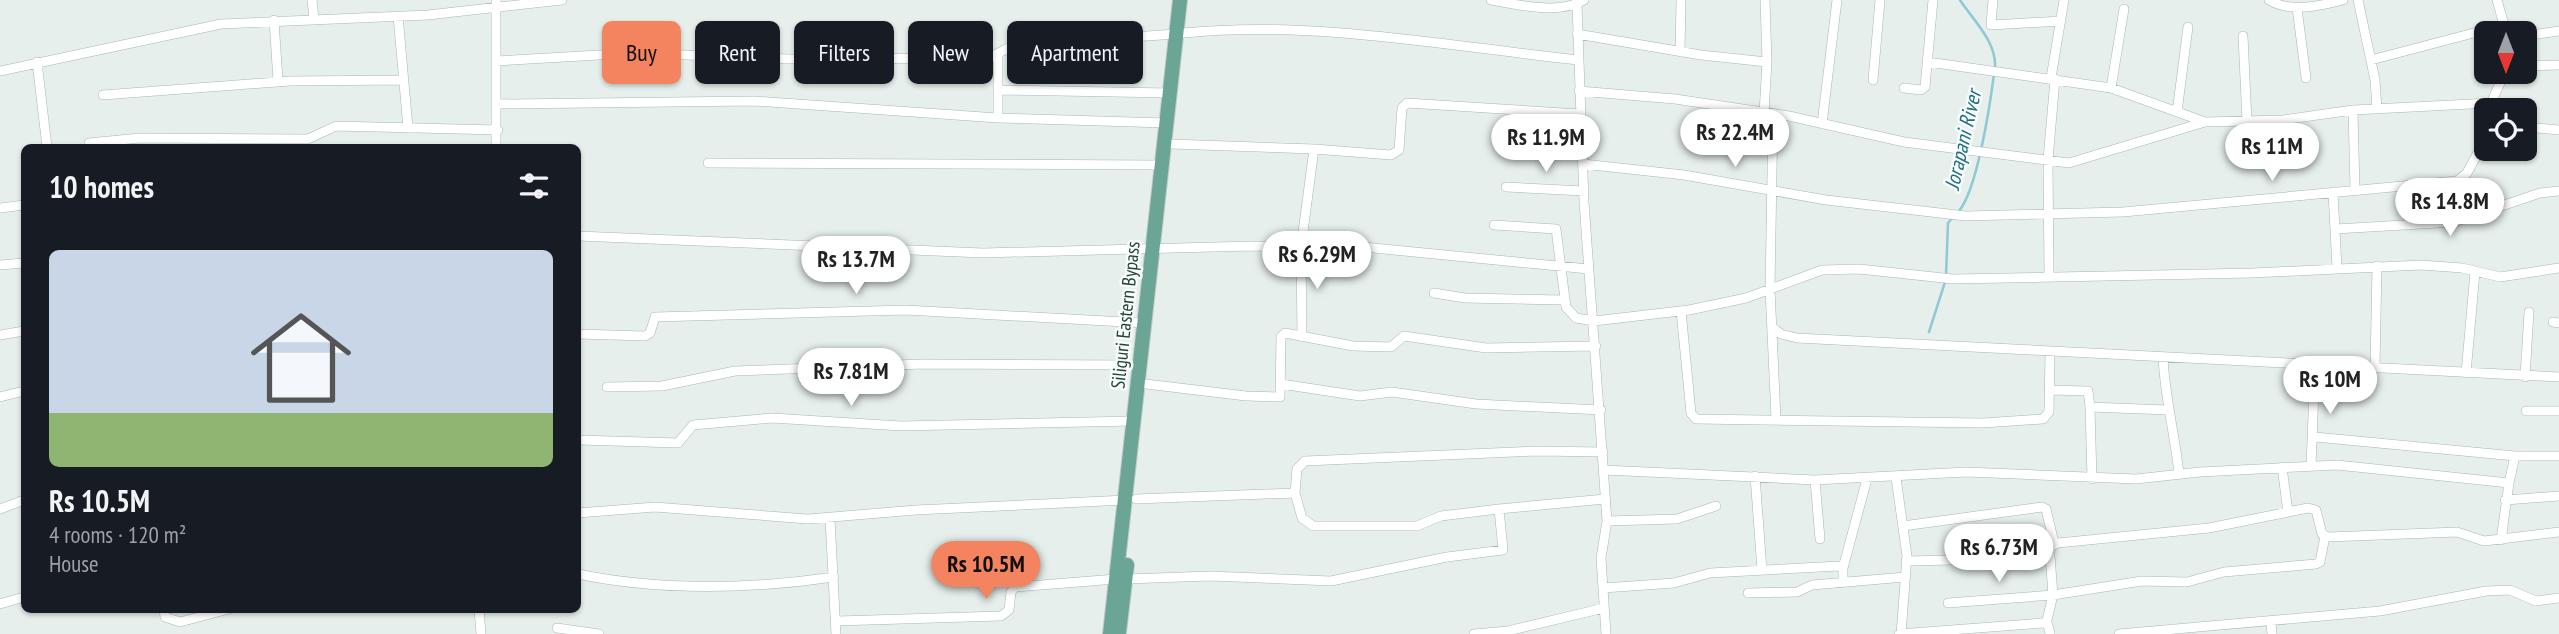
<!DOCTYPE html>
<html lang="en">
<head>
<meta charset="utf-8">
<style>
  body { margin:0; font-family:"PT Sans Narrow",sans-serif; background:#20242c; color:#f1f3f6; height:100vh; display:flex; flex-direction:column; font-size:26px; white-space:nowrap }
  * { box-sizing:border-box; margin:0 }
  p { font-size:23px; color:#9ea1a6 }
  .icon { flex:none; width:38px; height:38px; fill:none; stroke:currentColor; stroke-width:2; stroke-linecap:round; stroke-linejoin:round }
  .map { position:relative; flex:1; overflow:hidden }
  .sheet { position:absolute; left:21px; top:144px; width:560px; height:469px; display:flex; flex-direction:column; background:#171b24; border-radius:10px; box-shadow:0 2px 5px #0004 }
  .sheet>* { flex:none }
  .hud { position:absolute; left:602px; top:21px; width:665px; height:63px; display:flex; gap:14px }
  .needle { width:46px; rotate:180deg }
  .buttons { position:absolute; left:2474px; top:21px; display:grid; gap:14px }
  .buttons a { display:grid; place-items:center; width:63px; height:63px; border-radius:10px; background:#171b24; box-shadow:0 2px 5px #0004; font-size:35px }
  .price { position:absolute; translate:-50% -60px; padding:0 16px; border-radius:24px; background:#fff; color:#222; font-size:23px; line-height:46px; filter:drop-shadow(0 2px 4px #0008) }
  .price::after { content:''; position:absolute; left:50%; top:42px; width:21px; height:16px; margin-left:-10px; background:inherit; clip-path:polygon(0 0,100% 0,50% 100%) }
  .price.selected { background:#f4845f; color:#111 }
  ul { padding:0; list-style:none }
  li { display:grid; align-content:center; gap:14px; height:371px; padding:0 28px }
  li+li { border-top:2px solid #363941 }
  li span { display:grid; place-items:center; height:217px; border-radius:10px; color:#555 }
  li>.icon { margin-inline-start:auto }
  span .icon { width:126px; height:126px; fill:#fffc; stroke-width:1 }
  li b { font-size:30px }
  h2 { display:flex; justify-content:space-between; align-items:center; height:84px; padding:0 28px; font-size:30px }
  .pill { padding:0 24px; border-radius:10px; background:#171b24; box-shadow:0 2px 5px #0004; font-size:24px; line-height:63px }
  .pill.selected { background:#f4845f; color:#111 }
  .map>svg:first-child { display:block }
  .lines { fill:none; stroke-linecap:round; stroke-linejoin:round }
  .stream { stroke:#8ec9d4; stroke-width:2.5 }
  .minor-casing { stroke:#a8b8b2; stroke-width:10 }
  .primary-casing { stroke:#c2cac8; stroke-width:16 }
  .minor { stroke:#fff; stroke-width:9 }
  .primary { stroke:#6aa596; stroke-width:14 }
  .labels { text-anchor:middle; stroke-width:5; stroke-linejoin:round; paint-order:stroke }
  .street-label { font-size:19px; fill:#24423a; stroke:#f7fbf9 }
  .water-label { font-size:21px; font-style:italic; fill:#1c6f80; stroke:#f7fbf9 }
</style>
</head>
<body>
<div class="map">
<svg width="2559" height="634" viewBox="0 0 2559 634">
  <rect width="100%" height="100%" fill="#e6efeb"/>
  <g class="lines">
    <!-- stream -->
    <path class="stream" d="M1960,0C1973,20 1997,42 1995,68
      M1958,212C1977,192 1990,105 1994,74
      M1946,275L1948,223L1953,217
      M1929,332L1945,282"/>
    <!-- minor casing -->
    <g class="minor-casing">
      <path id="minor" d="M312,0L314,19
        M1491,0C1519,5 1559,15 1584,0
        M1993,0L1991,25L2061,21
        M2269,0C2290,13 2320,6 2343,0
        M2358,0L2375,80L2377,109
        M2497,0L2504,25
        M1577,4L1584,202L1607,521L1601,558L1606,634
        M2297,8L2306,78
        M398,16L408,128
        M274,20L278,81
        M1184,33C1314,20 1448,46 1578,60
        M1577,34L1701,55L1767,62
        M2243,36L2247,122
        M2525,36L2559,31
        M1680,52L1681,0
        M998,56V118
        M2371,60L2504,25L2507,33
        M497,61L634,53L789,59L984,58C998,56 1004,48 1017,45L1176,34
        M37,62L47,147
        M1928,62L2111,88L2205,122
        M2525,66L2559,65
        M0,71L221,24L428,15L562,0
        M2051,78L2064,0
        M1873,80L1880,0
        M1904,88L1921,90L1925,87L1933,0
        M2111,88L2124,9
        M1000,90L1169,93
        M1579,91L1675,99L1789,116L1904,142L2069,163L2205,122L2283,120L2353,110L2491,103
        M103,95L290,81L404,80
        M2491,103L2505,72
        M498,104L754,101L998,118L1166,123
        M2353,110L2355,190
        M2177,112L2188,27
        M1764,113L1767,62L1765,0
        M1773,114L1770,289L1776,419
        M1822,124L1837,0
        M2525,127L2559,130
        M89,143L140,138L308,139L336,126L498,130
        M1171,144L1314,149L1391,155L1399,150L1402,108L1407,103L1580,114
        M496,147V0
        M708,163L1160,165
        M1583,164L1684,175L1826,200L1966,216L2123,212L2457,181L2467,173L2487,136
        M1506,187L1584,191
        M2333,192L2337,268
        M0,208L24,205
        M1494,225L1556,229L1566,307L1576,318L1594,321L1689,310L1746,298L1822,270L1859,269L1953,279L2253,273L2421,265L2462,268L2500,277L2559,268
        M2336,229L2454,222L2540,193L2559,191
        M578,236L983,253L1252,246L1363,247L1589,269
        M0,265L24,263
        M2049,277L2048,160L2055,79
        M1434,293L1465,298L1564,300
        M1681,311L1691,413L1696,419L1983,423L2043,419L2049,412L2050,353
        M2553,322L2559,323
        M1772,327L1781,334L1797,338L2559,377
        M578,334L645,336L650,333L655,317L906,310L1143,323
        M0,335L24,331
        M1302,337L1301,247L1314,149
        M2163,358C2165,398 2175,435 2179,474
        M2375,367L2377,266
        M2466,373L2475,272
        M2525,377L2529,312
        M1146,384L1246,396L1280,397L1281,337L1285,333L1353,346L1391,347L1404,336L1486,348L1596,346
        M1281,384L1360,396L1392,392L1476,404L1601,410
        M607,387L662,386L735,371L923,364L1139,365
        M2050,390L2088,391L2090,407
        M0,397L24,391
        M2526,411H2559
        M2315,437L2515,456
        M578,440L678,443L693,425L772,418L901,426L1134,421
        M2311,466L2315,365
        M2282,467L2288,512
        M1604,470L1815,480L1966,472L2136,479L2200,472L2337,465L2509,483L2515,456H2559
        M1755,476L1762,570
        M1896,478L1907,556L1901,634
        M2092,479L2090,407L2167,410
        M1815,480L1820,539
        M1295,493L1302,518L1313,526H1417L1441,516L1499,509
        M1136,499L1295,493L1297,469L1305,461L1538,451L1603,452
        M2505,500L2559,496
        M0,509L24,500
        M578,513L655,507L808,519L916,510L1126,500
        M830,519L836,634
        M1607,521L1677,519L1716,506
        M1903,526L2042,507L2046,509L2054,543
        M2501,540L2509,483
        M1906,561L2046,558L2052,546L2058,543L2209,528L2308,508L2316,510L2322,534L2328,537L2457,532L2484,541L2559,532
        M1843,568L1867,479
        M578,574C658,591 753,589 834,577
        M1126,579L1210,576L1331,581L1447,557L1503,550L1499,509L1605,499
        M1603,588L1674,583L1710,573L1839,566L1843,568V583
        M1748,593L1797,592L1812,585L1905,577
        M1948,603L2053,595L2142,581L2187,582L2224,572L2316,564L2320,562L2325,536
        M0,604L24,597
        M164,609L165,617L180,622L229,609
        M479,609L481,634
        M837,621L1001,616L1009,610L1011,592L1015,587L1116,579
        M2271,623L2272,634
        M2046,624L2053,595L2050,556
        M557,628L599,634
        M1474,634L1508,631L1604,608
        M1899,634L2043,623L2048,625L2050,634
        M2119,634L2380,611L2486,591L2510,590L2536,601L2559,598"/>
    </g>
    <!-- primary casing -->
    <g class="primary-casing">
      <path id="primary" d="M1119,632L1127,565
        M1110,634L1180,0"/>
    </g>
    <!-- minor -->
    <use href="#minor" class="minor"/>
    <!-- primary -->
    <use href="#primary" class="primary"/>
  </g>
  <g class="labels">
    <!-- street labels -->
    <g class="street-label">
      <text transform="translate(1125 315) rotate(-84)" y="7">Siliguri Eastern Bypass</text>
    </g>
    <!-- water labels -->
    <g class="water-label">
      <text transform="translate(1963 140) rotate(-77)" y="7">Jorapani River</text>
    </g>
  </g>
</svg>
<div class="buttons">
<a><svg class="needle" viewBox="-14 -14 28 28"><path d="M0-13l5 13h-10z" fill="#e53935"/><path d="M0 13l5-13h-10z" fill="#9ea1a6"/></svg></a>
<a><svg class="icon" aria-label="locate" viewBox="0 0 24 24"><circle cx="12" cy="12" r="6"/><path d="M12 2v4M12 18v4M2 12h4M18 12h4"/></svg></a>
</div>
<b class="price" style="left:1735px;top:169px">Rs 22.4M</b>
<b class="price" style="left:1546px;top:174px">Rs 11.9M</b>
<b class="price" style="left:2272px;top:183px">Rs 11M</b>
<b class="price" style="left:2450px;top:238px">Rs 14.8M</b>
<b class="price" style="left:1317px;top:291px">Rs 6.29M</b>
<b class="price" style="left:856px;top:296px">Rs 13.7M</b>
<b class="price" style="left:851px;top:408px">Rs 7.81M</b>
<b class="price" style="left:2330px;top:416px">Rs 10M</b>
<b class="price" style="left:1999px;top:584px">Rs 6.73M</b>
<b class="price selected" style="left:986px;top:601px">Rs 10.5M</b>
<div class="hud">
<a class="pill selected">Buy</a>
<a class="pill">Rent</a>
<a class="pill">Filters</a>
<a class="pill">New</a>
<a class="pill">Apartment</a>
</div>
<section class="sheet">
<h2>10 homes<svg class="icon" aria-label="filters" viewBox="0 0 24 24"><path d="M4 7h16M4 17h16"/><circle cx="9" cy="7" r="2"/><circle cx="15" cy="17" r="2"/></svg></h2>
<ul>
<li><span style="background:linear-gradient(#c9d6e8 75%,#8fb573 0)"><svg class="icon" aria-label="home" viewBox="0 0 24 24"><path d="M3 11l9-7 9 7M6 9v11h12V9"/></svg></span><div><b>Rs 10.5M</b><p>4 rooms · 120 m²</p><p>House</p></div></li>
</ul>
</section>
</div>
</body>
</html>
